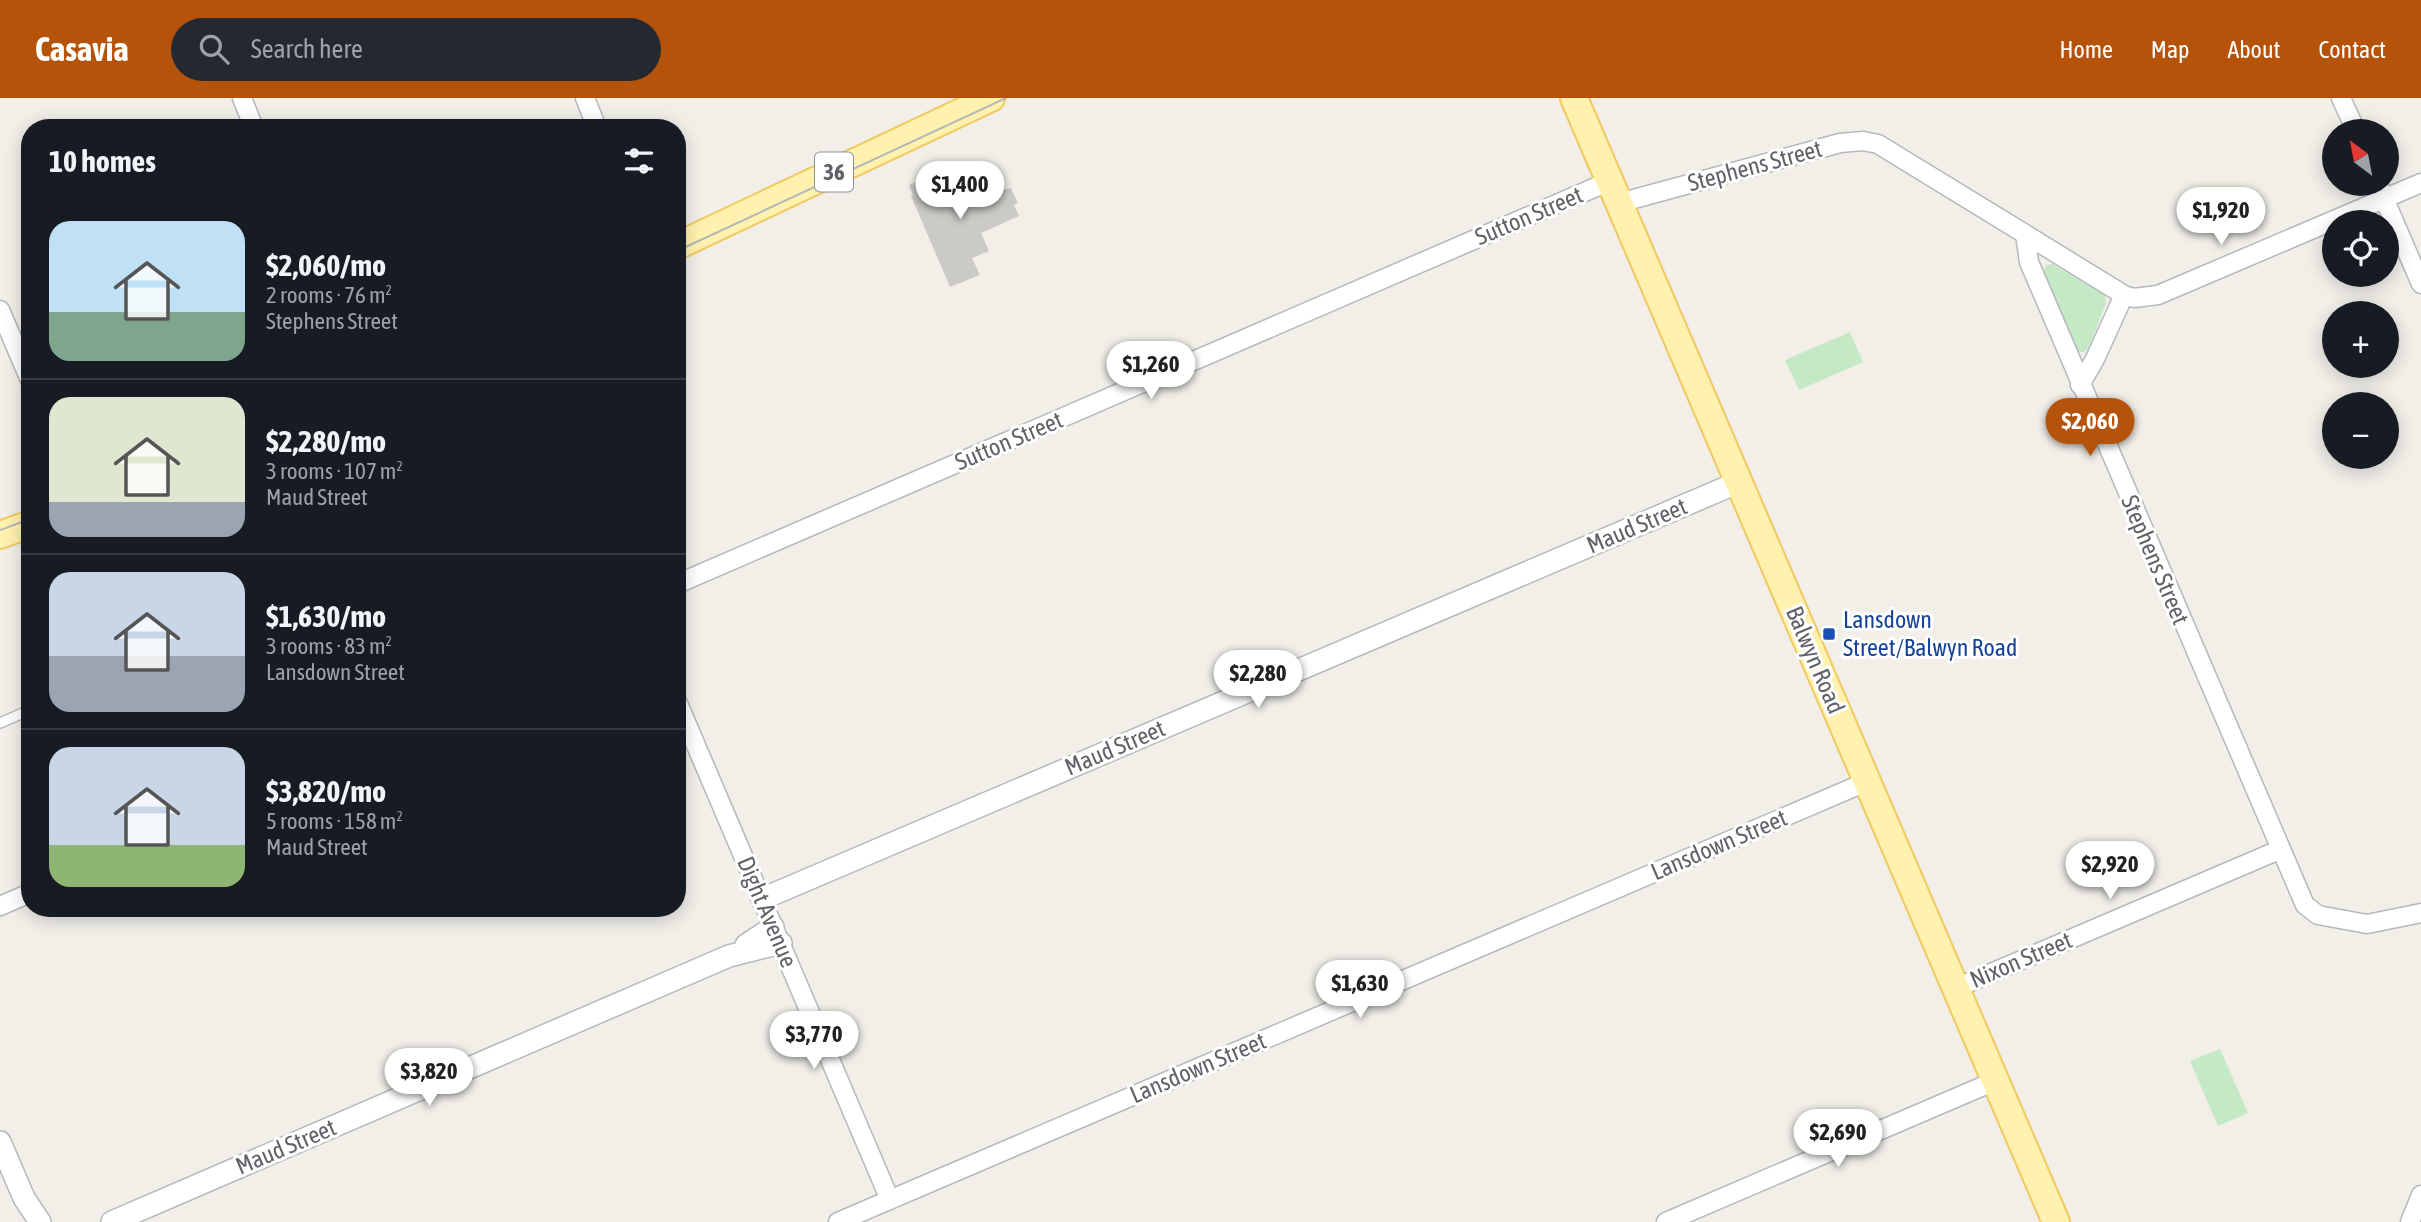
<!DOCTYPE html>
<html lang="en">
<head>
<meta charset="utf-8">
<style>
  body { margin:0; font-family:"Asap Condensed",sans-serif; background:#242831; color:#f1f3f6; height:100vh; display:flex; flex-direction:column; font-size:26px; white-space:nowrap }
  * { box-sizing:border-box; margin:0 }
  p { font-size:23px; color:#9ea1a6 }
  .icon { flex:none; width:38px; height:38px; fill:none; stroke:currentColor; stroke-width:2; stroke-linecap:round; stroke-linejoin:round }
  .map { position:relative; flex:1; overflow:hidden }
  .panel { position:absolute; left:21px; top:21px; width:665px; height:798px; display:flex; flex-direction:column; background:#171b24; border-radius:28px; box-shadow:0 4px 18px #0003 }
  .panel>* { flex:none }
  .needle { width:46px; rotate:328deg }
  .buttons { position:absolute; left:2322px; top:21px; display:grid; gap:14px }
  .buttons a { display:grid; place-items:center; width:77px; height:77px; border-radius:50%; background:#171b24; box-shadow:0 4px 18px #0003; font-size:35px }
  .price { position:absolute; translate:-50% -60px; padding:0 16px; border-radius:24px; background:#fff; color:#222; font-size:23px; line-height:46px; filter:drop-shadow(0 2px 4px #0008) }
  .price::after { content:''; position:absolute; left:50%; top:42px; width:21px; height:16px; margin-left:-10px; background:inherit; clip-path:polygon(0 0,100% 0,50% 100%) }
  .price.on { background:#b45309; color:#fff }
  ul { padding:0; list-style:none }
  li { display:flex; align-items:center; gap:21px; height:175px; padding:0 28px }
  li+li { border-top:2px solid #363941 }
  li span { display:grid; place-items:center; flex:none; width:196px; height:140px; border-radius:21px; color:#555 }
  li>.icon { margin-inline-start:auto }
  span .icon { width:84px; height:84px; fill:#fffc; stroke-width:1 }
  li b { font-size:30px }
  h2 { display:flex; justify-content:space-between; align-items:center; height:84px; padding:0 28px; font-size:30px }
  header { display:flex; align-items:center; gap:42px; box-sizing:border-box; height:98px; padding:0 35px; background:#b45309; color:#fff }
  header strong { font-size:33px }
  nav { display:flex; gap:38px; margin-inline-start:auto; font-size:24px }
  .search { width:490px; height:63px; background:#242831; display:flex; align-items:center; gap:18px; box-sizing:border-box; padding:0 24px; border-radius:38px; color:#9ea1a6; font-size:26px }
  .map>svg:first-child { display:block }
  .green { fill:#c5e8c5 }
  .building { fill:#cccac5 }
  .lines { fill:none; stroke-linecap:round; stroke-linejoin:round }
  .service-casing { stroke:#b5b8bc; stroke-width:12 }
  .minor-casing { stroke:#b5b8bc; stroke-width:21 }
  .tertiary-casing { stroke:#b5b8bc; stroke-width:24 }
  .primary-casing { stroke:#f2c960; stroke-width:30 }
  .service { stroke:#fff; stroke-width:9 }
  .minor { stroke:#fff; stroke-width:18 }
  .tertiary { stroke:#fff; stroke-width:21 }
  .primary { stroke:#fff2af; stroke-width:26 }
  .tram { stroke:#b6b7b8; stroke-width:2 }
  .transit-dot { fill:#1a4fb4; stroke:#fff; stroke-width:2.5 }
  .labels { text-anchor:middle; stroke-width:6; stroke-linejoin:round; paint-order:stroke }
  .shield { fill:#fff; stroke:#8f9295; stroke-width:2 }
  .shield-label { font-size:23px; font-weight:bold; fill:#5f6368 }
  .street-label { font-size:24px; fill:#5f6368; stroke:#fff }
  .transit-label { font-size:24px; fill:#164399; stroke:#fff; text-anchor:start }
</style>
</head>
<body>
<header>
<strong>Casavia</strong>
<div class="search"><svg class="icon" aria-label="search" viewBox="0 0 24 24"><circle cx="10" cy="10" r="6"/><path d="M15 15l6 6"/></svg>Search here</div>
<nav><a>Home</a><a>Map</a><a>About</a><a>Contact</a></nav>
</header>
<div class="map">
<svg width="2421" height="1124" viewBox="0 0 2421 1124">
  <rect width="100%" height="100%" fill="#f1efe8"/>
  <!-- green -->
  <path class="green" d="M2052,166L2105,197L2106,205L2089,249L2084,254H2078L2076,251L2043,176L2046,167Z
    M1850,234L1863,264L1799,292L1785,262Z
    M2220,951L2248,1015L2218,1028L2190,963Z"/>
  <!-- building -->
  <path class="building" d="M957,72L970,100L997,89L999,93L1011,90L1018,105L1014,107L1019,118L981,135L989,153L972,160L980,177L950,189L911,98L913,97L909,87L935,76L937,79Z"/>
  <g class="lines">
    <!-- service casing -->
    <g class="service-casing">
      <path id="service" d="M0,625L30,612"/>
    </g>
    <!-- minor casing -->
    <g class="minor-casing">
      <path id="minor" d="M242,0L254,30
        M585,0L597,30
        M2341,0L2356,33
        M2378,86L2421,186
        M1619,105L1840,45L1863,43L1878,46L2025,136L2029,164L2305,807L2318,817L2367,826L2421,815
        M2025,136L2124,197L2134,200L2158,197L2421,85
        M0,212L30,282
        M2080,287L2095,261L2124,197
        M677,486L1610,83
        M677,603L890,1102
        M0,808L30,795
        M1956,890L2279,752
        M838,1124L1866,684
        M1666,1124L1995,983
        M2410,1124L2421,1097"/>
    </g>
    <!-- tertiary casing -->
    <g class="tertiary-casing">
      <path id="tertiary" d="M762,801L1739,384
        M746,847L773,829
        M0,1044L24,1100L40,1124
        M112,1124L729,858L781,845"/>
    </g>
    <!-- primary casing -->
    <g class="primary-casing">
      <path id="primary" d="M1574,0L2056,1124
        M677,148L991,0
        M0,437L30,426"/>
    </g>
    <!-- service -->
    <use href="#service" class="service"/>
    <!-- minor -->
    <use href="#minor" class="minor"/>
    <!-- tertiary -->
    <use href="#tertiary" class="tertiary"/>
    <!-- primary -->
    <use href="#primary" class="primary"/>
    <!-- tram -->
    <path class="tram" d="M677,153L1006,0
      M0,432L30,421"/>
  </g>
  <!-- markers -->
  <rect class="transit-dot" x="1822" y="529" width="14" height="14" rx="3.5"/>
  <g class="labels">
    <!-- shield labels -->
    <rect class="shield" x="815" y="54.5" width="38" height="39" rx="5"/>
    <g class="shield-label">
      <text x="834" y="82">36</text>
    </g>
    <!-- street labels -->
    <g class="street-label">
      <text transform="translate(1755 68) rotate(-15)" y="8">Stephens Street</text>
      <text transform="translate(1529 118) rotate(-23)" y="8">Sutton Street</text>
      <text transform="translate(1009 343) rotate(-23)" y="8">Sutton Street</text>
      <text transform="translate(1637 428) rotate(-23)" y="8">Maud Street</text>
      <text transform="translate(2155 462) rotate(67)" y="8">Stephens Street</text>
      <text transform="translate(1815 562) rotate(67)" y="8">Balwyn Road</text>
      <text transform="translate(1115 650) rotate(-23)" y="8">Maud Street</text>
      <text transform="translate(1719 747) rotate(-23)" y="8">Lansdown Street</text>
      <text transform="translate(767 814) rotate(67)" y="8">Dight Avenue</text>
      <text transform="translate(2021 862) rotate(-23)" y="8">Nixon Street</text>
      <text transform="translate(1198 970) rotate(-23)" y="8">Lansdown Street</text>
      <text transform="translate(286 1049) rotate(-23)" y="8">Maud Street</text>
    </g>
    <!-- transit labels -->
    <g class="transit-label">
      <text x="1843" y="530">Lansdown<tspan x="1843" dy="28">Street/Balwyn Road</tspan></text>
    </g>
  </g>
</svg>
<div class="buttons">
<a><svg class="needle" viewBox="-14 -14 28 28"><path d="M0-13l5 13h-10z" fill="#e53935"/><path d="M0 13l5-13h-10z" fill="#9ea1a6"/></svg></a>
<a><svg class="icon" aria-label="locate" viewBox="0 0 24 24"><circle cx="12" cy="12" r="6"/><path d="M12 2v4M12 18v4M2 12h4M18 12h4"/></svg></a>
<a>+</a>
<a>−</a>
</div>
<b class="price" style="left:960px;top:123px">$1,400</b>
<b class="price" style="left:2221px;top:149px">$1,920</b>
<b class="price" style="left:1151px;top:303px">$1,260</b>
<b class="price on" style="left:2090px;top:360px">$2,060</b>
<b class="price" style="left:1258px;top:612px">$2,280</b>
<b class="price" style="left:2110px;top:803px">$2,920</b>
<b class="price" style="left:1360px;top:922px">$1,630</b>
<b class="price" style="left:814px;top:973px">$3,770</b>
<b class="price" style="left:429px;top:1010px">$3,820</b>
<b class="price" style="left:1838px;top:1071px">$2,690</b>
<section class="panel">
<h2>10 homes<svg class="icon" aria-label="filters" viewBox="0 0 24 24"><path d="M4 7h16M4 17h16"/><circle cx="9" cy="7" r="2"/><circle cx="15" cy="17" r="2"/></svg></h2>
<ul>
<li><span style="background:linear-gradient(#bfe0f5 65%,#7fa58c 0)"><svg class="icon" aria-label="home" viewBox="0 0 24 24"><path d="M3 11l9-7 9 7M6 9v11h12V9"/></svg></span><div><b>$2,060/mo</b><p>2 rooms · 76 m²</p><p>Stephens Street</p></div></li>
<li><span style="background:linear-gradient(#dfe7d0 75%,#9aa5b1 0)"><svg class="icon" aria-label="home" viewBox="0 0 24 24"><path d="M3 11l9-7 9 7M6 9v11h12V9"/></svg></span><div><b>$2,280/mo</b><p>3 rooms · 107 m²</p><p>Maud Street</p></div></li>
<li><span style="background:linear-gradient(#c9d6e8 60%,#9aa5b1 0)"><svg class="icon" aria-label="home" viewBox="0 0 24 24"><path d="M3 11l9-7 9 7M6 9v11h12V9"/></svg></span><div><b>$1,630/mo</b><p>3 rooms · 83 m²</p><p>Lansdown Street</p></div></li>
<li><span style="background:linear-gradient(#c9d6e8 70%,#8fb573 0)"><svg class="icon" aria-label="home" viewBox="0 0 24 24"><path d="M3 11l9-7 9 7M6 9v11h12V9"/></svg></span><div><b>$3,820/mo</b><p>5 rooms · 158 m²</p><p>Maud Street</p></div></li>
</ul>
</section>
</div>
</body>
</html>
